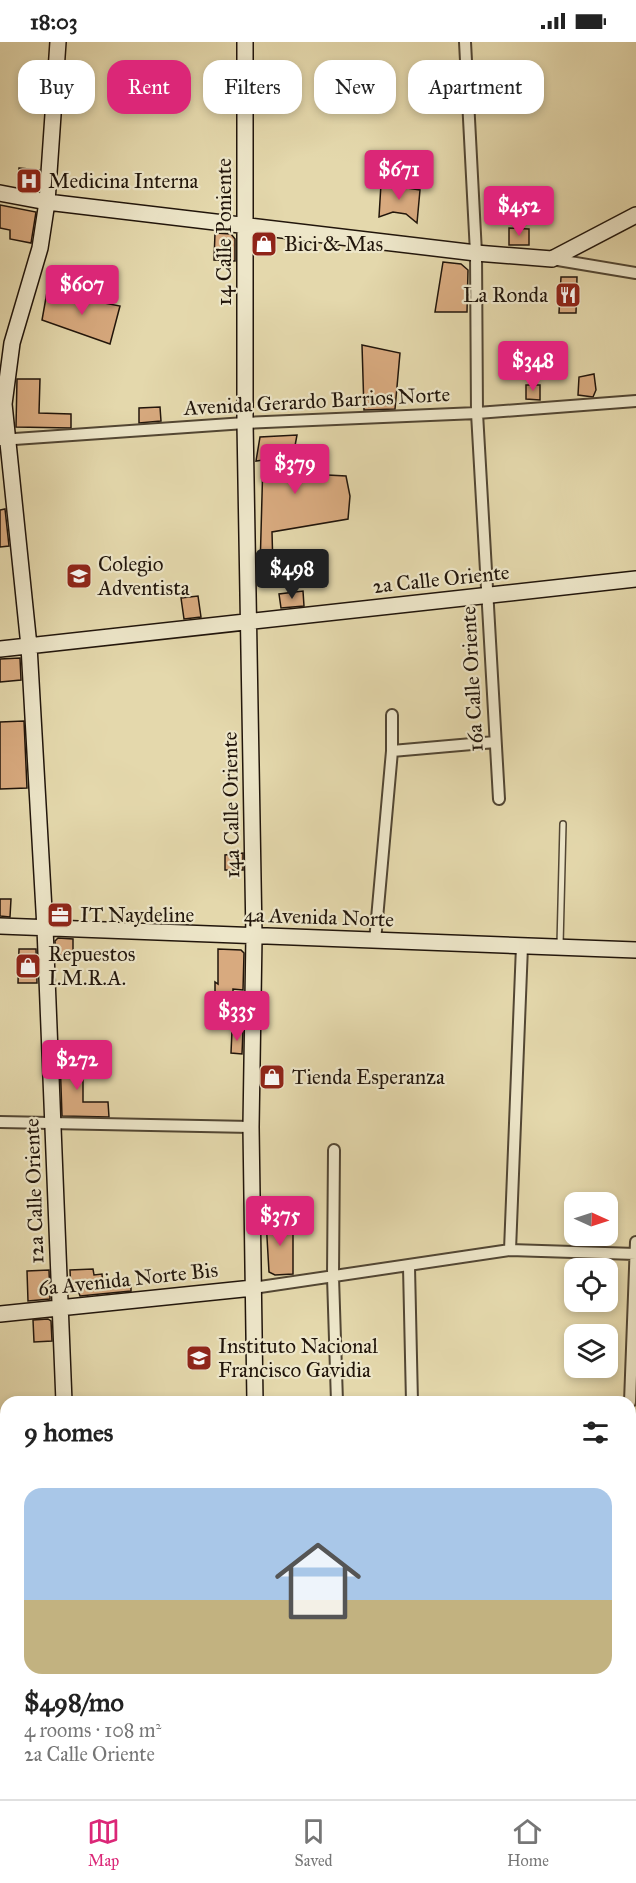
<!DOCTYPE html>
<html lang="en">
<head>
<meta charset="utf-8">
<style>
  body { margin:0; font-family:"IM FELL Great Primer",serif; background:#f2f2f2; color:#222; height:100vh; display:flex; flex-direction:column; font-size:22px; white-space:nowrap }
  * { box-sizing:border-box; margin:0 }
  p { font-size:20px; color:#767676 }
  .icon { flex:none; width:33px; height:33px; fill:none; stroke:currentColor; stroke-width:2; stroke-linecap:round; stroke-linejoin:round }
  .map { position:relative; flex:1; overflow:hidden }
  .drawer { position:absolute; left:0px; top:1354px; width:636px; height:404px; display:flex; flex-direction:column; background:#fff; border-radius:18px 18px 0 0; box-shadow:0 3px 9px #0003 }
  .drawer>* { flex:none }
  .banner { position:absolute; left:18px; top:18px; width:600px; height:54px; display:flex; gap:12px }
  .needle { width:39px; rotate:93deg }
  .tools { position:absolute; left:564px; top:1150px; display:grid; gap:12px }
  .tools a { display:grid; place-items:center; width:54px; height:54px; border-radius:12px; background:#fff; box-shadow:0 3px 9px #0003; font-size:30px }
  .price { position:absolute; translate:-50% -51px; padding:0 14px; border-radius:6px; background:#db2777; color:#fff; font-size:20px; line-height:39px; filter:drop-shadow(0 2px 3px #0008) }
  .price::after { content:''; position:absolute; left:50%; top:36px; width:18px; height:14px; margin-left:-9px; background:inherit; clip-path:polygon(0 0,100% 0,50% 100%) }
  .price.current { background:#222; color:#fff }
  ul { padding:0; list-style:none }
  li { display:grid; align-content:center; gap:12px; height:318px; padding:0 24px }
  li span { display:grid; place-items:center; height:186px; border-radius:18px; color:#555 }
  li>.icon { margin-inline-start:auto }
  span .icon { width:108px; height:108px; fill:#fffc; stroke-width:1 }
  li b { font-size:26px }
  h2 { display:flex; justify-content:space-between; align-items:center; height:72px; padding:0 24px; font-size:26px }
  .chip { padding:0 21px; border-radius:18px; background:#fff; box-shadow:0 3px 9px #0003; font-size:21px; line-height:54px }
  .chip.current { background:#db2777; color:#fff }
  .status { display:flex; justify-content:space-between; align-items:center; height:42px; padding:0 30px; background:#fff; direction:ltr }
  .status svg { height:16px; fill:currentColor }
  .tab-bar { display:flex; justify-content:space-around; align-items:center; height:84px; border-top:2px solid #e0e0e0; background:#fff; font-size:16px; color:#767676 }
  .tab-bar a { display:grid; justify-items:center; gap:3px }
  .tab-bar .current { color:#db2777 }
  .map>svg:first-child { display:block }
  .building { fill:#d8aa7f; stroke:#21150b; stroke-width:1.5 }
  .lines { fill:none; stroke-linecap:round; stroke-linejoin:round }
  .lane-casing { stroke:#524633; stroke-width:8 }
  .street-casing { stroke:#524633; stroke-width:14 }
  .secondary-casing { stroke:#21150b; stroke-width:18 }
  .path { stroke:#21150b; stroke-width:2; stroke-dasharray:4.5 3; stroke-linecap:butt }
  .lane { stroke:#ede6c9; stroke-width:5 }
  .street { stroke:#ede6c9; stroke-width:10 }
  .secondary { stroke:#ede6c9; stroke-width:15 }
  .labels { text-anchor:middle; stroke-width:4.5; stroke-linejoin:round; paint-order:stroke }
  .poi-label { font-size:21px; fill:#21150b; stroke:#ede6c9; text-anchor:start }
  .street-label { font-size:21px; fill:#21150b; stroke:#ede6c9 }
</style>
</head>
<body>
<div class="status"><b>18:03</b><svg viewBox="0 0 49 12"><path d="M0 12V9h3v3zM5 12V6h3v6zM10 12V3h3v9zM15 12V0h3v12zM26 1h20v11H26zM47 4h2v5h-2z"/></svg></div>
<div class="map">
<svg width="636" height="1757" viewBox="0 0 636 1757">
  <rect width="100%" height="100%" fill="#e4d8ac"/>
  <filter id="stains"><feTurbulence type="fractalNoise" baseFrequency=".00333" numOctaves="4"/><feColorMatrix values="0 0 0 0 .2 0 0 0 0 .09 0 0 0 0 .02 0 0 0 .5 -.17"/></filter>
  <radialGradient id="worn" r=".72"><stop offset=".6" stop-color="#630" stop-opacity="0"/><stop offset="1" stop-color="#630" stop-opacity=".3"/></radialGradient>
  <!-- building -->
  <path class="building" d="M19,126L39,128L38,148L18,144Z
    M381,142L420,148L417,181L406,172L393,170L379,175Z
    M0,163L36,170L31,201L10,197V188L0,186Z
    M509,186L529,187V203H509Z
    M215,191L231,192L235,197V219L214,218Z
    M259,195L274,197L273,206L255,205V199Z
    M443,220L461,222L468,228L467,270H435Z
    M561,235H577L576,271H559Z
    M47,250L120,264L110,302L42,278Z
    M362,303L400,311L395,367L364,368Z
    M594,332L596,348L593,355L578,353L579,335Z
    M17,337H40L39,371L71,372V386L16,385Z
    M526,343H540V358L526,357Z
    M160,365L161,379L139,381V366Z
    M297,393L290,431L346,434L350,454L348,477L272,490L273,527H260L263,418L256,419L260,395Z
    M5,467L9,504L0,505V468Z
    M303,549L304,564L281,566L279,552Z
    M198,554L201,575L184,577L181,556Z
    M20,616L21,638L0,640V617Z
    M24,679L27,746L0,747V680Z
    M243,811V828H225V813Z
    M0,857H11L10,875L0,874Z
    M58,896L73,897V914L56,913L55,899Z
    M19,907H36L37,941H18Z
    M218,907L241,908L244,911L243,948L233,947V964H215V940L218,942Z
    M232,988H243L242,1012L231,1011Z
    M60,1015H83V1060H108L109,1075L62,1074Z
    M266,1178H293V1232L275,1233L269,1230Z
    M93,1227L94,1233L102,1232L103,1245L131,1243V1249L80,1254L78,1248L71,1249L70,1228Z
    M49,1228L50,1257L28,1259L27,1229Z
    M48,1277L51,1279L52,1299L34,1300L33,1278Z"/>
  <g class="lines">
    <!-- lane casing -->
    <g class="lane-casing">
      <path id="lane" d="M560,903L563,782"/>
    </g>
    <!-- street casing -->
    <g class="street-casing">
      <path id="street" d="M465,0L476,211L477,371L499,757
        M552,217L636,231
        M0,398L245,381L477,371L636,359
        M392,709L495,700
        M375,899L392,709V673
        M0,1080L251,1085
        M334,1108L333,1235L337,1360
        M510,1208L522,904
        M409,1225L412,1360
        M253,1246L510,1208L636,1212
        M630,1360L636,1200
        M0,1685L6,1683
        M141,1752L142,1757
        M210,1752V1757
        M294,1752L295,1757"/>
    </g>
    <!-- secondary casing -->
    <g class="secondary-casing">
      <path id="secondary" d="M58,0L47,160L40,206L12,301L4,362L29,604L45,886L64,1360
        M245,0V381L254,894L251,1085L255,1360
        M0,151L47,160L476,211L552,217L636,173
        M0,607L636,537
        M0,884L636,908
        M0,1272L253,1246
        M0,1508H6
        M90,1752L91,1757
        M553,1752L559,1757"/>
    </g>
    <!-- path -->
    <path class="path" d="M379,1752V1757"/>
    <!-- lane -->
    <use href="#lane" class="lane"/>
    <!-- street -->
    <use href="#street" class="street"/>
    <!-- secondary -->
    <use href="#secondary" class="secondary"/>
  </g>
  <!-- icons -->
  <defs>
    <g id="hospital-square" transform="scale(1.35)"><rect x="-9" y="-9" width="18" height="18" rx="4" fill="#8f2418" stroke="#ede6c9"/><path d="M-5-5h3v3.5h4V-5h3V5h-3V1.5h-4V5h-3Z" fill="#fff"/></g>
    <g id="shop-square" transform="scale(1.35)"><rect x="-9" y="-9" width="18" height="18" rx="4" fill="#8f2418" stroke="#ede6c9"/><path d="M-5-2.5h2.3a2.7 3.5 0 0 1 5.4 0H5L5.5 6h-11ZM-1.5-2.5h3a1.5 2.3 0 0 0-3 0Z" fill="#fff"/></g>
    <g id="restaurant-square" transform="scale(1.35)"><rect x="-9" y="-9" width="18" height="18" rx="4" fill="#8f2418" stroke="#ede6c9"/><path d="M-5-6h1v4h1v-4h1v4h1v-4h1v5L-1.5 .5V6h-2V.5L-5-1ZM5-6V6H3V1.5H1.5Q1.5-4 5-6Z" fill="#fff"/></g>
    <g id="university-square" transform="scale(1.35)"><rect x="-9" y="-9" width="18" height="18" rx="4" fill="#8f2418" stroke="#ede6c9"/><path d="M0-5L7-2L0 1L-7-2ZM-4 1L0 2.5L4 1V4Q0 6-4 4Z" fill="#fff"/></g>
    <g id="office-square" transform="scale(1.35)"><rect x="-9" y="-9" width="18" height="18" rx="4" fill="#8f2418" stroke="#ede6c9"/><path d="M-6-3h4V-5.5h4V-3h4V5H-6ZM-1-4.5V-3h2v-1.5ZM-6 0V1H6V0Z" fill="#fff"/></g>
    <g id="school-square" transform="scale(1.35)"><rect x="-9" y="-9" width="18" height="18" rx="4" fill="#8f2418" stroke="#ede6c9"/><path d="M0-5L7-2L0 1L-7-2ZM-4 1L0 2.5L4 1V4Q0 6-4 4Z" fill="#fff"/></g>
  </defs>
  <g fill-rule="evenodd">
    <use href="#hospital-square" x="29" y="139"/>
    <use href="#shop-square" x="264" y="202"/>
    <use href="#restaurant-square" x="568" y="253"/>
    <use href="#university-square" x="79" y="534"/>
    <use href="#office-square" x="60" y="873"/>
    <use href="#shop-square" x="28" y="924"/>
    <use href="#shop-square" x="272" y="1035"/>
    <use href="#school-square" x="199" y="1316"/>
  </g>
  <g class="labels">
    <!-- poi labels -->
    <g class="poi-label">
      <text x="48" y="146">Medicina Interna</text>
      <text x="284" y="209">Bici &amp; Mas</text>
      <text x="548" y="260" text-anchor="end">La Ronda</text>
      <text x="98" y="529">Colegio<tspan x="98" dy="24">Adventista</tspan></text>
      <text x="80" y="880">IT Naydeline</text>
      <text x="48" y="919">Repuestos<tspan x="48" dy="24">I.M.R.A.</tspan></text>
      <text x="292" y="1042">Tienda Esperanza</text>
      <text x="218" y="1311">Instituto Nacional<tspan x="218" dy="24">Francisco Gavidia</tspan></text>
    </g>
    <!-- street labels -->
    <g class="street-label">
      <text transform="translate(224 190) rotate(-90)" y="7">14 Calle Poniente</text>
      <text transform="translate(317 359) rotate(-3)" y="7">Avenida Gerardo Barrios Norte</text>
      <text transform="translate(441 537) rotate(-6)" y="7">2a Calle Oriente</text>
      <text transform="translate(472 637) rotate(-93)" y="7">16a Calle Oriente</text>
      <text transform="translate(231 763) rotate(-91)" y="7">14a Calle Oriente</text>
      <text transform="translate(319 875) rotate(2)" y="7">4a Avenida Norte</text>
      <text transform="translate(34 1149) rotate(-92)" y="7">12a Calle Oriente</text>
      <text transform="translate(128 1237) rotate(-6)" y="7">6a Avenida Norte Bis</text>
    </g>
  </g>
  <rect width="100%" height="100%" filter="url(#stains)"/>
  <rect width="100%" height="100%" fill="url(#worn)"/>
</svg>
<div class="tools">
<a><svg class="needle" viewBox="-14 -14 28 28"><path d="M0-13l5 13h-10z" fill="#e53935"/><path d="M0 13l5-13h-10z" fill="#767676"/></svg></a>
<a><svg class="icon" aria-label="locate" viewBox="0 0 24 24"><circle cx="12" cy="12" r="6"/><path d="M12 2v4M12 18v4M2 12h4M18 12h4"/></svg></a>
<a><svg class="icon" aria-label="layers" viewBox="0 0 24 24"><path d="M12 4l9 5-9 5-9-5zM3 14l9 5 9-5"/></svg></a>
</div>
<b class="price" style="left:399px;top:159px">$671</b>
<b class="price" style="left:519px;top:195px">$452</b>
<b class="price" style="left:82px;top:274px">$607</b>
<b class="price" style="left:533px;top:350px">$348</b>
<b class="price" style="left:295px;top:453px">$379</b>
<b class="price current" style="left:292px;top:558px">$498</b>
<b class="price" style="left:237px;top:1000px">$335</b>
<b class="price" style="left:77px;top:1049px">$272</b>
<b class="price" style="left:280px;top:1205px">$375</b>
<div class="banner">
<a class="chip">Buy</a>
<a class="chip current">Rent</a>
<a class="chip">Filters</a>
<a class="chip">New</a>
<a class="chip">Apartment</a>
</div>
<section class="drawer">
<h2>9 homes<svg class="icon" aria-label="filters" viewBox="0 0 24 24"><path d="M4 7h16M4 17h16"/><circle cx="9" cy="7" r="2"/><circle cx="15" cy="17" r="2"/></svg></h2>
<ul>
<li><span style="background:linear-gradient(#a9c7e8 60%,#c2b280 0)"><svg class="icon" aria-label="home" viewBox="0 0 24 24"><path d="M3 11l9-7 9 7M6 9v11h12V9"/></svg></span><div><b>$498/mo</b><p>4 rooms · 108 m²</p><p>2a Calle Oriente</p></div></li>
</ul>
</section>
</div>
<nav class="tab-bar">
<a class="current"><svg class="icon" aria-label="map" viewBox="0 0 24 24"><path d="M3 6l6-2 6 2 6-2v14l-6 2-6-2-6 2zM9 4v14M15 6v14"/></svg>Map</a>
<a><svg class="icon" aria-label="saved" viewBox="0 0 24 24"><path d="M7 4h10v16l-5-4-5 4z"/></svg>Saved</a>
<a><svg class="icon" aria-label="home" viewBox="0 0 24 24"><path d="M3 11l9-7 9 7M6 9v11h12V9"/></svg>Home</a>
</nav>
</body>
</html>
